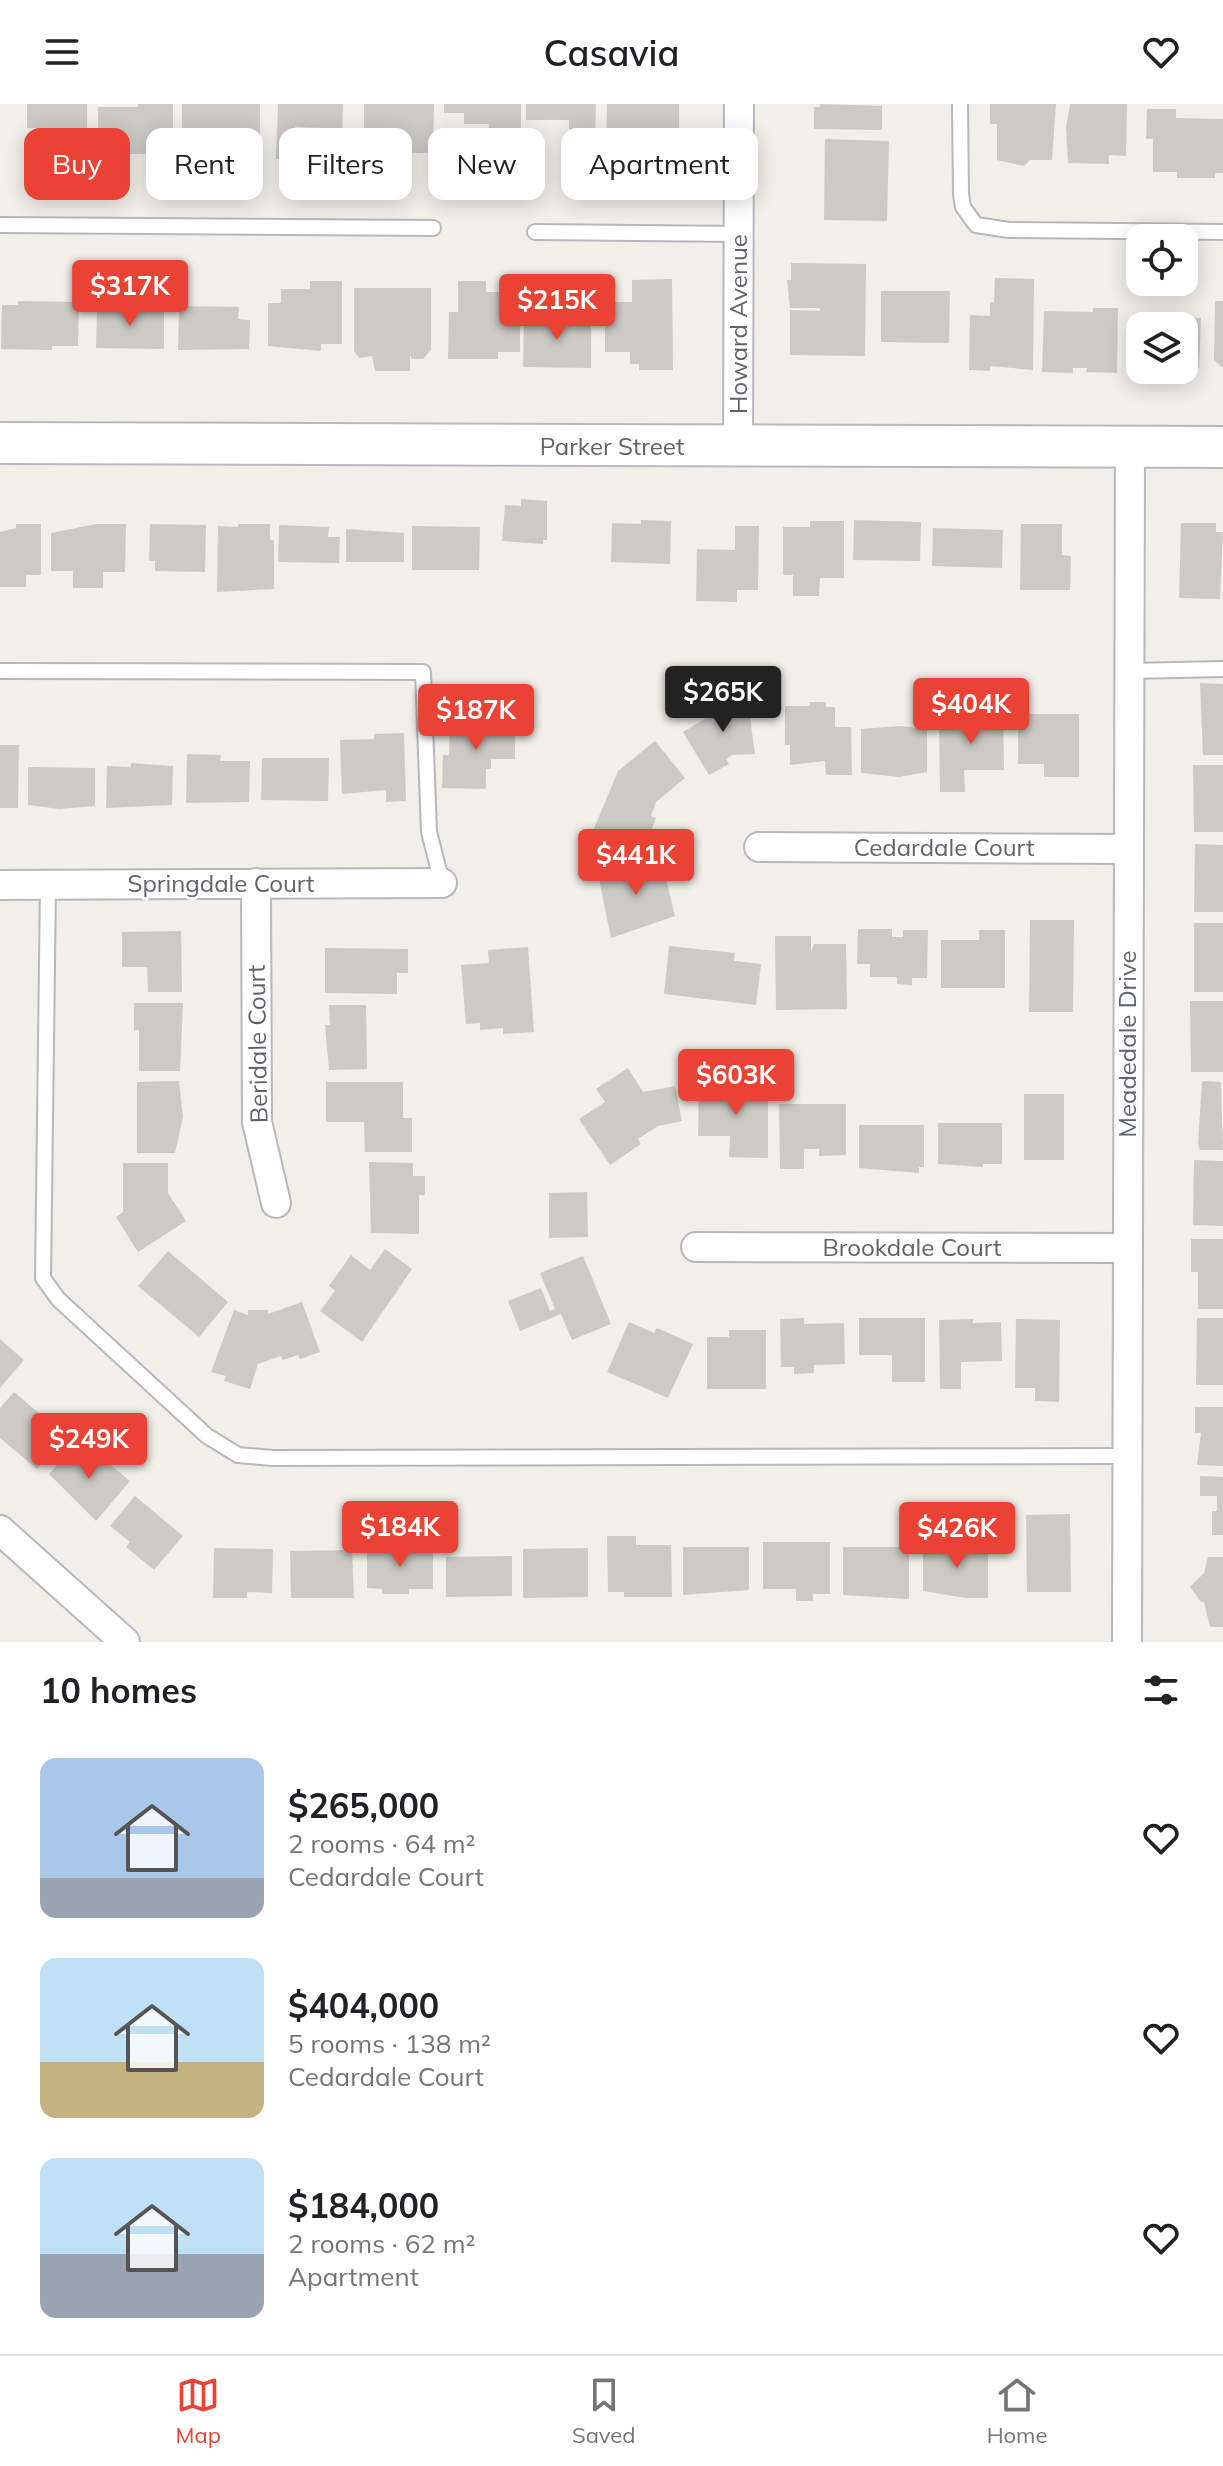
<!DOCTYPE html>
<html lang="en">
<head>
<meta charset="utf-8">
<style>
  body { margin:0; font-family:Mulish,sans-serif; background:#f6f6f6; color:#202124; height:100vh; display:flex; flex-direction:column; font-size:30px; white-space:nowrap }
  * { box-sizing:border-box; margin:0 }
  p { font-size:26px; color:#757577 }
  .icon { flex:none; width:44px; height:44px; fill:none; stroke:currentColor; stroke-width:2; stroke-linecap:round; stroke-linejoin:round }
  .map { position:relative; height:1538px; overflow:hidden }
  .panel { display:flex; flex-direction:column; background:#fff; flex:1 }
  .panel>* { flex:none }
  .top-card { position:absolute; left:24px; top:24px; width:800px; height:72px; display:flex; gap:16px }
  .controls { position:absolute; left:1126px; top:120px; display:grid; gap:16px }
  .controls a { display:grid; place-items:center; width:72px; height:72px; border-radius:16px; background:#fff; box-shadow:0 4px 20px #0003; font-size:40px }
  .price { position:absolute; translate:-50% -68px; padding:0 18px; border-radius:8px; background:#ea4335; color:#fff; font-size:26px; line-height:52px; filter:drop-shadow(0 2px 4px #0008) }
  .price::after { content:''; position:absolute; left:50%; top:48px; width:24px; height:18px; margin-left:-12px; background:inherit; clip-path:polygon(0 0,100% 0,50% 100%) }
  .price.current { background:#222; color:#fff }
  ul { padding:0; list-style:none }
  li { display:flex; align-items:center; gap:24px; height:200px; padding:0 40px }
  li span { display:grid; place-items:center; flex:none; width:224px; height:160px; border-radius:16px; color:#555 }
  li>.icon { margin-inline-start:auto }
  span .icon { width:96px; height:96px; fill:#fffc; stroke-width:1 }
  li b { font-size:34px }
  h2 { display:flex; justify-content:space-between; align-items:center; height:96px; padding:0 40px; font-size:34px }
  .pill { padding:0 28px; border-radius:16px; background:#fff; box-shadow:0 4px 20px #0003; font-size:28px; line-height:72px }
  .pill.current { background:#ea4335; color:#fff }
  header { display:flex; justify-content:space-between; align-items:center; height:104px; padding:0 40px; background:#fff; font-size:36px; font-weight:600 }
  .menu { display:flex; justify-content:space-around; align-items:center; height:112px; border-top:2px solid #e0e0e0; background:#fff; font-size:22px; color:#757577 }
  .menu a { display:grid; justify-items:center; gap:4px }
  .menu .current { color:#ea4335 }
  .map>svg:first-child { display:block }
  .building { fill:#cccac5 }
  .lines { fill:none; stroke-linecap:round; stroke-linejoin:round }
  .lane-casing { stroke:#b5b8bc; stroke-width:18 }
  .street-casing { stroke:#b5b8bc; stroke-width:32 }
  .secondary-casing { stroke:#b6babf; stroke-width:44 }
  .lane { stroke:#fff; stroke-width:14 }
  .street { stroke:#fff; stroke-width:28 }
  .secondary { stroke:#fff; stroke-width:40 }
  .labels { text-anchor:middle; stroke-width:6; stroke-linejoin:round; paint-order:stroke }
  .street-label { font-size:24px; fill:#5f6368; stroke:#fff }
</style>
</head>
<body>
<header><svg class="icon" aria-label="menu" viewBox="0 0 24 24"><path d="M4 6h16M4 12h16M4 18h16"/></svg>Casavia<svg class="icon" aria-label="heart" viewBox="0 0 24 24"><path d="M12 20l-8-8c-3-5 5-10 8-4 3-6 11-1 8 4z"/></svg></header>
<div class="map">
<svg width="1223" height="1538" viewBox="0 0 1223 1538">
  <rect width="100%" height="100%" fill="#f1efe8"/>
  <!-- building -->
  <path class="building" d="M27,0H87V24H27Z
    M138,0H173V50H114V45H98V3H138Z
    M182,0H260V49H182Z
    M278,0H343L342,38L322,37V24L295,23L294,56L276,55Z
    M364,0H434L433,49H371V30H364Z
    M444,0H521V41H503V28H489V20H464V9H444Z
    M526,0H596L595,33H569V16H526Z
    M607,0H679V47H669V57H645L646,45H642V57H615V48H606Z
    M820,0L882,2V26L814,25V3H820Z
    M990,0H1056L1052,56H1030L1024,62L997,56V20H990Z
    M1070,0H1127L1126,52L1109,51V60L1068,59L1066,24Z
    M1147,5H1176V14L1223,15V69H1215V74H1177V68H1153V35H1146Z
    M825,35L889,37L887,117L824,116Z
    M791,159L866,160L865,252L790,251V206L820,207V204H790L787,176H791Z
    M995,174L1034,175L1033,266L990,262V267L969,266L970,211L990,212V198H994Z
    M672,175L673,266H639V260H630V248H605V198H632V176Z
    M310,177H342V240H321V247L268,242V199H281V185H310Z
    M458,177H486V188H520V248H498V255H448L449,208H458Z
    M354,184H431V246L423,255H412L410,251V267H375L372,252L359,254L354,247Z
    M881,187H950L949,239L881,238Z
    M18,197L79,198L78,242H52V246L1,245L2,201H18Z
    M1215,197H1223V264L1214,256Z
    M137,202L164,205V245L96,244L97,204Z
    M179,202L239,203L238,215L250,216L249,245L178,246Z
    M1093,204H1118L1117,269L1086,268L1087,264H1073V269L1042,268L1044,207L1093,208Z
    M524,211L591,212V264L523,263Z
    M1143,212L1201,214L1199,264H1184V222H1143Z
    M521,395L547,397V436H543V440L502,437L505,401L521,402Z
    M641,416L671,417L670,460L611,458L612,419L641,420Z
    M854,416L921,418L920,457L853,456Z
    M810,417H844V474H820L819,492H793V471H783V423H810Z
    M1181,419H1216V428H1223L1220,495L1179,494Z
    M16,420H41V471H26V483H0V428L16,424Z
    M96,420H126L125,468H103V484H73V467H51V429Z
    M150,420L206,421L205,468L155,467V457H149Z
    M238,420H270V436H274V485L217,488L218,422L238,423Z
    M1021,420H1062V451L1071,452L1070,486H1020Z
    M279,421L329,423L328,433H340L339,459L278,458Z
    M412,422L480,423L479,466H412Z
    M735,422H759L758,486H737V498L696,497L697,445L735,446Z
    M933,424L1003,426L1002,464L932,462Z
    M346,425L404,429V458H346Z
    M1200,579L1223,580V651H1203Z
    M747,592L755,650L732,651L726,655L729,660L709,671L683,628L718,607L716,597Z
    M810,598H826V603H835V623H851L852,671H826L825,657L790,661V641H785V602H810Z
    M1003,601L1004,666H964L965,688H940L939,622H965V602Z
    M1018,610H1079V673H1044V660H1018Z
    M450,618H515V655H491V665H486V685L442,684L443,651H449Z
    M900,622L927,625V668L899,673L861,669V625Z
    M404,629L406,697L386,698V686L342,690L340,636L374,635V630Z
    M655,637L685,674L656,698L651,712L656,714L648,735L642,732L634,752L590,734L618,667Z
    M0,641H19L18,704H0Z
    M187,650L221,651L220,657H250L249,698L186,699Z
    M262,654H329L328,697L261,696Z
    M131,659L173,662L172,701L106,704L107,662L131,663Z
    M1193,661H1223V728H1194Z
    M28,663L95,664V702L59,705L28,701Z
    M1195,740L1223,741V808H1194Z
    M661,754L675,812L611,834L598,770Z
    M1030,816H1074L1073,908H1029Z
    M1194,819H1223V888H1194Z
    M858,825H892V833H903V826H928L927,874H912V881L897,880V873H870V860H857Z
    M979,826H1005V884H941V836H979Z
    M181,827L182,888H148L147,863H122V828Z
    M775,832H811V848L814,840H846L847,905L776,906Z
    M669,842L735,849L734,857L761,860L756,901L664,890Z
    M528,843L534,928L503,930V924L480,926V919L466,920L461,861L489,859L488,846Z
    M325,844L408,845V869H397V890L325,889Z
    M1190,897H1223V968H1191Z
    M134,899H183L180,967H139V926H134Z
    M329,901H366L367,965L329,966L325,921H330Z
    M628,964L643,988L675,982L682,1017L658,1022L638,1035L641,1040L610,1061L579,1015L605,998L596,985Z
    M179,977L183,1013L175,1049H137V978Z
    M1202,977L1221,978L1223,1046H1200L1198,1040Z
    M326,978H403V1014H412V1048H365L364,1018H326Z
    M699,979L768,980V1054L729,1053L730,1032H698Z
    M1024,990H1064V1056H1024Z
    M779,1000H846V1051L819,1052V1045H804V1065H780Z
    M938,1019H1002V1060H983V1063L938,1060Z
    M859,1021H924V1063H919V1069L859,1064Z
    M1194,1056L1223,1057V1122L1193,1121Z
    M369,1058L413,1059V1072H425V1091H419V1130L371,1129Z
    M123,1059H168V1089L186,1117L138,1148L116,1113L123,1108Z
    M587,1088L588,1133L549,1134V1089Z
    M1191,1135H1223V1205H1198V1168H1191Z
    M385,1145L412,1165L362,1238L320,1207L335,1187L329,1182L351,1151L370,1166Z
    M168,1147L228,1198L199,1233L138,1182Z
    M583,1152L611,1220L572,1236L561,1210L520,1227L508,1197L541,1184L550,1207L555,1205L540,1169Z
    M302,1198L320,1248L300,1255L298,1251L283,1256L281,1252L258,1260L250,1285L224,1277L226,1272L211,1268L234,1206L248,1211V1206H268V1210Z
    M804,1214V1220L844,1219L845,1260L814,1261V1269L794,1270V1263H781L780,1215Z
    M859,1214H925V1278H892V1251H859Z
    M1197,1214H1223V1281H1196Z
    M973,1215V1219L1001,1218L1002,1257L961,1258V1285H940L939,1216Z
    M1016,1215L1060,1216L1059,1298L1035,1297V1284H1015Z
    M629,1218L654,1229L657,1224L693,1240L668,1294L607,1268Z
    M729,1226H766V1285H707V1233H729Z
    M0,1235L24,1256L0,1284Z
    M14,1288L66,1332L37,1365L0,1334V1304Z
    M1195,1303H1223V1362L1197,1361L1201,1329H1195Z
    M75,1340L99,1360L103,1355L130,1377L96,1417L49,1370Z
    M1200,1372L1223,1373V1431H1212V1407H1217V1392H1200Z
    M135,1392L183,1432L154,1466L126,1443L130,1438L110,1422Z
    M1070,1410L1071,1488H1027L1026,1411Z
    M607,1432H636V1441H671L672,1493H624V1488H608Z
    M763,1438H830V1490H813V1497H796V1485H763Z
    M988,1439V1494H965L923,1487V1441Z
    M367,1442H433V1485H409V1490H382V1485L367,1484Z
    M683,1443H749V1486L683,1491Z
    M843,1443H909V1495L843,1491Z
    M214,1444L273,1445L272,1489L247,1488V1494H213Z
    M588,1444V1493L523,1494V1445Z
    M352,1446L354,1494H291L290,1447Z
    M512,1452V1492L446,1493V1453Z
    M1208,1453H1223V1523H1210L1204,1498H1201L1190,1483L1204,1469Z"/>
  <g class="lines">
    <!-- lane casing -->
    <g class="lane-casing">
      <path id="lane" d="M960,0L961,90L963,103L976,121L1009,126L1223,128
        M0,121L433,124
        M535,128L740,130
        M0,567L423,568L429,728L442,779
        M1129,567L1223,565
        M48,781L43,1174L58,1195L207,1332L238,1351L273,1354L1127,1352"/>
    </g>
    <!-- street casing -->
    <g class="street-casing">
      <path id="street" d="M738,344L739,0
        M759,743L1128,745
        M256,779L257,1018L276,1099
        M0,781L442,779
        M696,1143L1127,1144
        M0,1426L125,1538
        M1127,1538L1130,342"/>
    </g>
    <!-- secondary casing -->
    <g class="secondary-casing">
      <path id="secondary" d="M0,339L1223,343"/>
    </g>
    <!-- lane -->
    <use href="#lane" class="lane"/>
    <!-- street -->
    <use href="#street" class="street"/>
    <!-- secondary -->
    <use href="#secondary" class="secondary"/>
  </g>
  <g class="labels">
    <!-- street labels -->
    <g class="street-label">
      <text transform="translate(739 220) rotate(-90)" y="8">Howard Avenue</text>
      <text x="612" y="351">Parker Street</text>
      <text x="944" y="752">Cedardale Court</text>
      <text x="221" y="788">Springdale Court</text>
      <text transform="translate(258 940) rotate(-91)" y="8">Beridale Court</text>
      <text transform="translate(1128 940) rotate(-90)" y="8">Meadedale Drive</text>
      <text x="912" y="1152">Brookdale Court</text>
    </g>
  </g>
</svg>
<div class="controls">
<a><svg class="icon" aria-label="locate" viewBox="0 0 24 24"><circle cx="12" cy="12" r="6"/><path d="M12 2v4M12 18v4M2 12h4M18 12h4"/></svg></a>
<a><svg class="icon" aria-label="layers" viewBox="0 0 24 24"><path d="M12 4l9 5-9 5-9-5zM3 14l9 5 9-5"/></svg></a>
</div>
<b class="price" style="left:130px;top:224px">$317K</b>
<b class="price" style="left:557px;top:238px">$215K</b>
<b class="price current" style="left:723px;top:630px">$265K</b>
<b class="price" style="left:971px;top:642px">$404K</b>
<b class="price" style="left:476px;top:648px">$187K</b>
<b class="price" style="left:636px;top:793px">$441K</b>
<b class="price" style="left:736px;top:1013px">$603K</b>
<b class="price" style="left:89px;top:1377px">$249K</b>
<b class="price" style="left:400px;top:1465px">$184K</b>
<b class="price" style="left:957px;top:1466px">$426K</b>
<div class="top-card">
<a class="pill current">Buy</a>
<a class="pill">Rent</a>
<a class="pill">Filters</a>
<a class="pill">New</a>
<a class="pill">Apartment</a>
</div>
</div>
<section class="panel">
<h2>10 homes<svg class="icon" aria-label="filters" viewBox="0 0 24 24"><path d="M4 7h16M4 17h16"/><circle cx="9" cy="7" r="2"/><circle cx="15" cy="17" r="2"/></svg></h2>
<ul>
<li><span style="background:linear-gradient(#a9c7e8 75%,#9aa5b1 0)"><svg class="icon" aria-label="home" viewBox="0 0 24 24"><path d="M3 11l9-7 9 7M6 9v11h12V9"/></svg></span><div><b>$265,000</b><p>2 rooms · 64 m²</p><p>Cedardale Court</p></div><svg class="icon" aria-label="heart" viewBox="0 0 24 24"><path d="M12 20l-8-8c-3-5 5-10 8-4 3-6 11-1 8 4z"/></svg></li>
<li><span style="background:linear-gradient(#bfe0f5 65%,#c2b280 0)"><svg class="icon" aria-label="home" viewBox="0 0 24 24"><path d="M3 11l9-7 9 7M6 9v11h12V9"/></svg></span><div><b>$404,000</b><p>5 rooms · 138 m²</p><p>Cedardale Court</p></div><svg class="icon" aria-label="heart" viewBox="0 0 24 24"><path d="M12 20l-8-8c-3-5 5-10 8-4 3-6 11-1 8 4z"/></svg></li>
<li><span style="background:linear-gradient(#bfe0f5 60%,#9aa5b1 0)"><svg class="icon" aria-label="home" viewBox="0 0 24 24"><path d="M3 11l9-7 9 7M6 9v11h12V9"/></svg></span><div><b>$184,000</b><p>2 rooms · 62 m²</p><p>Apartment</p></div><svg class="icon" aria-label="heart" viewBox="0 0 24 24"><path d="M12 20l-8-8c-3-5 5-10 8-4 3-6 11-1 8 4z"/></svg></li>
</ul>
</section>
<nav class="menu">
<a class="current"><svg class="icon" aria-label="map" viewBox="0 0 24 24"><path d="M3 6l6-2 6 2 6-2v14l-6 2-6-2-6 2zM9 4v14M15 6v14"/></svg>Map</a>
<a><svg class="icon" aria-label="saved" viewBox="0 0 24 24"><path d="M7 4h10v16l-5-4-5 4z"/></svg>Saved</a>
<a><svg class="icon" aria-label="home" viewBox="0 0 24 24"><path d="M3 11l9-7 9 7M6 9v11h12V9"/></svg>Home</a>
</nav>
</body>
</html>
